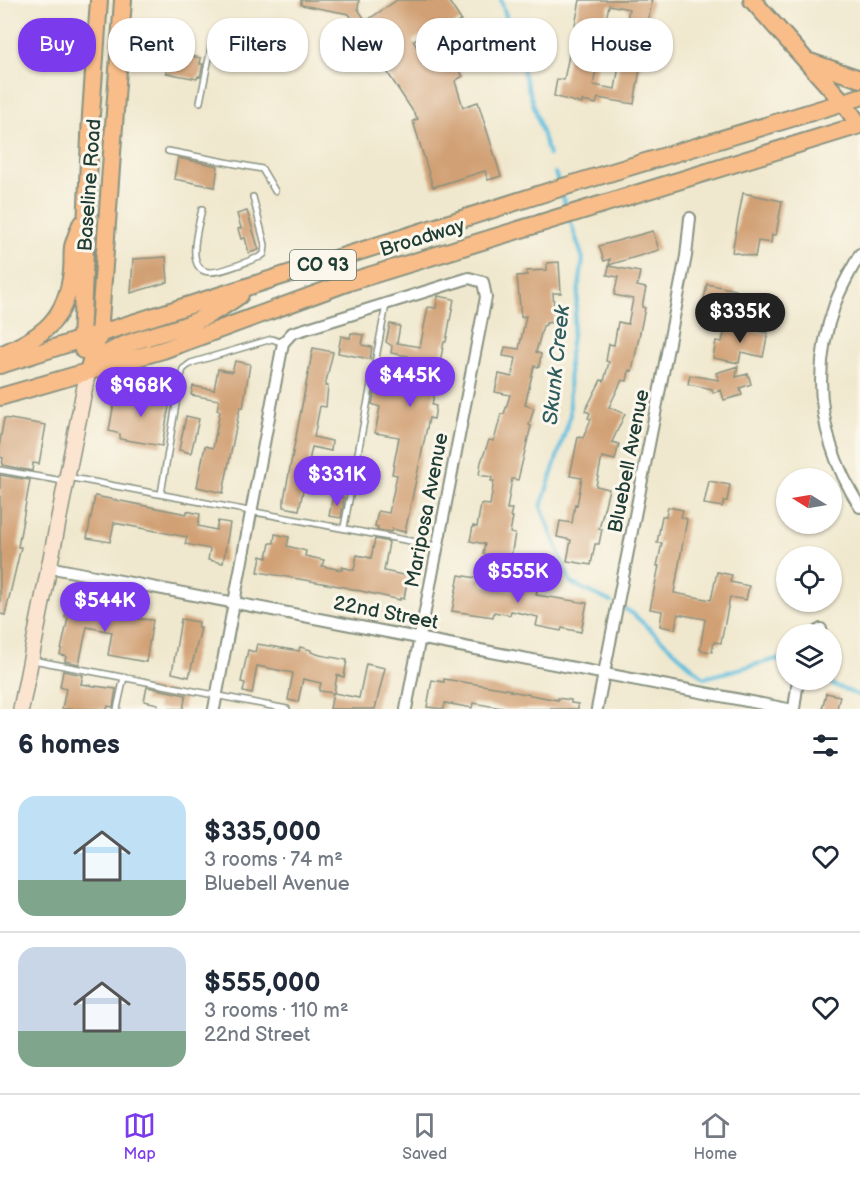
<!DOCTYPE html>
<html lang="en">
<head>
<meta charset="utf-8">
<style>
  body { margin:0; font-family:"Balsamiq Sans",sans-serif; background:#f2f2f3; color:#1f2937; height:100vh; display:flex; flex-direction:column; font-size:22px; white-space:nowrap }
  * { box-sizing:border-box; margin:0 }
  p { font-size:20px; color:#747a83 }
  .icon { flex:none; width:33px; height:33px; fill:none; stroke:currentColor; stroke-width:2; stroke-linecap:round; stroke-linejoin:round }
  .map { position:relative; height:709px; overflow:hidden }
  .drawer { display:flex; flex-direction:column; background:#fff; flex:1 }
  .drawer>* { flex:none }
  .banner { position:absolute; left:18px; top:18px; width:825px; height:54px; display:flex; gap:12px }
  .needle { width:39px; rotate:281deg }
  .tools { position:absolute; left:776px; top:468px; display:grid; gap:12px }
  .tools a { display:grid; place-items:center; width:66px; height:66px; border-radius:50%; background:#fff; box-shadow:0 2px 4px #0004; font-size:30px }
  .price { position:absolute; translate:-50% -51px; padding:0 14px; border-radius:21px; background:#7c3aed; color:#fff; font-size:20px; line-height:39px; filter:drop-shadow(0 2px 3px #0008) }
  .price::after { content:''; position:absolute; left:50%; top:36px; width:18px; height:14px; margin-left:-9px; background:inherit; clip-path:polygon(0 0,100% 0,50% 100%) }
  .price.active { background:#222; color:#fff }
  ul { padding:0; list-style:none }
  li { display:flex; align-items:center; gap:18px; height:150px; padding:0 18px }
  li+li { border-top:2px solid #e0e1e3 }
  li span { display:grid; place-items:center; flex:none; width:168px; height:120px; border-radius:18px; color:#555 }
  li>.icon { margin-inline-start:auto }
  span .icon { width:72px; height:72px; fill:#fffc; stroke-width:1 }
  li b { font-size:26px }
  h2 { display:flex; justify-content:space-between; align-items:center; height:72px; padding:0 18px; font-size:26px }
  .chip { padding:0 21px; border-radius:24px; background:#fff; box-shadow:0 2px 4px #0004; font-size:21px; line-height:54px }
  .chip.active { background:#7c3aed; color:#fff }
  .tab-bar { display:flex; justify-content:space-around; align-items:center; height:84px; border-top:2px solid #e0e1e3; background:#fff; font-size:16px; color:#747a83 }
  .tab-bar a { display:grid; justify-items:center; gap:3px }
  .tab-bar .active { color:#7c3aed }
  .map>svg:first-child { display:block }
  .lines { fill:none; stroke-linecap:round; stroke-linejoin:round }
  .stream { stroke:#5fbddd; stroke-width:4 }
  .building { fill:#d1a074; fill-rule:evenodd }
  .lane-casing { stroke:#889281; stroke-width:8 }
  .street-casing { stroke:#889281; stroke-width:14 }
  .secondary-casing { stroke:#889281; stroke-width:18 }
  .primary-casing { stroke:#889281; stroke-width:20 }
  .lane { stroke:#fff; stroke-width:5 }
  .street { stroke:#fff; stroke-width:10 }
  .secondary { stroke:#fce5d0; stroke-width:15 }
  .primary { stroke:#f8bd89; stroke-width:16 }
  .labels { text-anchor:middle; stroke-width:6; stroke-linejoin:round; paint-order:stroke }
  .shield { fill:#fbf7ec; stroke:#61756b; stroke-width:1.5 }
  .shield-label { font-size:18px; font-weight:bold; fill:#1f3d34 }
  .street-label { font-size:20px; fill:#1f3d34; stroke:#fbf7ec }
  .water-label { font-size:21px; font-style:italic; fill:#2f5d5e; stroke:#fbf7ec }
</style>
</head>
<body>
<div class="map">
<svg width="860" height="709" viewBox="0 0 860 709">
  <rect width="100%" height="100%" fill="#fbf7ec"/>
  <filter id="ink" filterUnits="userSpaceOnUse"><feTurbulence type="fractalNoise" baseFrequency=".0167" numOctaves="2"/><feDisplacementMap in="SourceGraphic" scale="12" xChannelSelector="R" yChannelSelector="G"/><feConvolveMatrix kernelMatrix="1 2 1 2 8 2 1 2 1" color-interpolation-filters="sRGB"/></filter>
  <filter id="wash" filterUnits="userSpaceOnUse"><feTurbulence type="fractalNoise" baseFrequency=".008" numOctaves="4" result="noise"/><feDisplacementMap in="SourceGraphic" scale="24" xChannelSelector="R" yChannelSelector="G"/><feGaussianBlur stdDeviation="1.35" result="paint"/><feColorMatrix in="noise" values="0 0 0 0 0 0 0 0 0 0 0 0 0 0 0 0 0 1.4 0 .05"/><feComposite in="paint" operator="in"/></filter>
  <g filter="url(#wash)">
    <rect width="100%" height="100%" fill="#f0e8ce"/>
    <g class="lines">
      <!-- stream -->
      <path class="stream" d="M501,0L549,155
        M555,173L559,184
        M561,191L567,210
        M570,220L583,259L569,357L570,417L541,507L571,583L611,602
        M625,609L632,613L704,678L777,659L782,662
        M822,680L860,696"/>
    </g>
    <g id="blocks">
      <!-- building -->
      <path class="building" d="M301,0H359L358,9L366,21L397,0H448L461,20L434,38L429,30L413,41L430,68L449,55L463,76L455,81L463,107L478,102L501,176L488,180L485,171L433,187L413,121L418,119L349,14L301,5Z
        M580,0H652L634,104L598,98L596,104L582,101V104L554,96L557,79L564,80ZM609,5L629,9L615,89L593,85Z
        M170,52L201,58L200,64H203L200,77L198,76L197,79L166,73Z
        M178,158L218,166L215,187L174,179Z
        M743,193L782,201L776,235H772L771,243L758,241L755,257L732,252Z
        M247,211L259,250L249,253L245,238L241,239L238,229L241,228L237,214Z
        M653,231L659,250L609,265L610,259L604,261L599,246Z
        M166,257L168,282L131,293L133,259Z
        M559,262L561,293H553L555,322L546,323V325L543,326L536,352L541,354L539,367L534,366L525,405L534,408L529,425L531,426L518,480L512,479L507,509H512L510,517H513L510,533L515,534L510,562L491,558V555L483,554L485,544L470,541L473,526L477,527L481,504L490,505L494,481H491L492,477L479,475L481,462L489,440L494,441L501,414H504L510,395L495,392L499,374L512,377L516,358L503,356L505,347L519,349L526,316L521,317L517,276L527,275L526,271L547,270V263Z
        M609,266L640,272L637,286L646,288L642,307L645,308L632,371L629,370L627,381L622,380L609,407L625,414L612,442L619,444L615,460L602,457L596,486L609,489L599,529H602L599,544H595L591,565L567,561L571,540L557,537L560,521L572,523L575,504L577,505L582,478L570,476L578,437L583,438L591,419L588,418L590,413L585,411L601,380L604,381L609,362L606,361L609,344L614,345L618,322L628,324L633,299L614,295L618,277L607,275Z
        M707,284L736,290L729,325L700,319Z
        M438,296L454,299L446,342H444L437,377L432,405L436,406L434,419L429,418L405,532L392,529L391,532L377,530L378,527L375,526L378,511L389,513L397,475L392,474L399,437L375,433L380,407L372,404L375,391H379L383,370L404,374L408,356L391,353L392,346L386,342L390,324L400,326L397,343L420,347L428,307L436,308Z
        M726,325L768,333L763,357L741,352L739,363L713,358L716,341L722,342Z
        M351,333L364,335L362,345L372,347L370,359L338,353L341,336L350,338Z
        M313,348L333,352L325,386H328L326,407L320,406L314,437L332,441L331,451L312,447L299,510L284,507V499Z
        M235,361L250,364L243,408L240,407L223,493L197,487L205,446L213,448L220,411L217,410L219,400L191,395L193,386L214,390L218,369L232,372Z
        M738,366L736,377L748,374L751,384L740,388L742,395L724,400L721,390L713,393L712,389L688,384L690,375L719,380L716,373Z
        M138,389L171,395L162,446L120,439V434L109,431L115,397L136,401Z
        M186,416L199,419L191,453L179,450Z
        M4,418L46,425L39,464L33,463L32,471L2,465L3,458L0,457V441Z
        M0,475L30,480L18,547H21L5,615L0,614Z
        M709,481L730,485L727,501H724L722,507L704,504Z
        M95,496L187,514V511L200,514L198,526L216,530L218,521L230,523L223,563L208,560L210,549L185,544L187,537L114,523L110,542L87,538Z
        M333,496L344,498L341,518L329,516Z
        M668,507L683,510L681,517L687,519L674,593L711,600L717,572L732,575L730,582L749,586L746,600L730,597L721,643L714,642L712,652L700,650L705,619L678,614L675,629L660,626L662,611L650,609L659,566H657L662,543H657L662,516H666Z
        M275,534L289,537L287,546L306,551L305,556L324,560L322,566L342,570V567L354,570L357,555L371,558L375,539L389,542L384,571L408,576L404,599L400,598V600L339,586L258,572L261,556L267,558L270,543H274Z
        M459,575L482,579L481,585L521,592L523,580L539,583L536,595L587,603L581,632L562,628L561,631L536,626L538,617L511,611L510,615L494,612L493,617L452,611Z
        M73,597L91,601L89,612L127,619V618L153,620L146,662L108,655L112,632L87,627L79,664L65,661L66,656L60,655L68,618L65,617L68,602H71Z
        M181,619L199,622L198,628H201L189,677L172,673Z
        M257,644L299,651L300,647L311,650V652L320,655L347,660L344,677L337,675L334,693L359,698L366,664L385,668L375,709H330L333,693L319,691L321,683L303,679L298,702L288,700L293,673L257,666L252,694L243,692L245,683L241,682L248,650L255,652Z
        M63,671L83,675L81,684L116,689L113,707L108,706L107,709H62L66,689L60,687Z
        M444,679L501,688L511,690L510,691L558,700V698L571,700V703L578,704V709H508L473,703L472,708L445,703L444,709L427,707L432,680L444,682Z
        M147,687L186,695L183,709H157L158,704L144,701Z
        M826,693L840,696L837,709H822Z"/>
    </g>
  </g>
  <g filter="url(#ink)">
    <use href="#blocks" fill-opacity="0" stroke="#889281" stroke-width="1.5"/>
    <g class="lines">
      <!-- lane casing -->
      <g class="lane-casing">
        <path id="lane" d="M200,102L211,48
          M168,151L262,169L275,191
          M202,209C199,224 184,270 209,272C222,273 247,261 260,257L264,254L265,245L253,197
          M0,470L63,481
          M67,477L437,546
          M161,494L180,380L183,369L191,363L272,339L283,343
          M344,527L386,305
          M33,660L287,709
          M117,709L124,677"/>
      </g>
      <!-- street casing -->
      <g class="street-casing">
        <path id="street" d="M860,254C851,270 841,287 835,304C809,376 820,443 860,507
          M48,567L788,709
          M814,634L821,629
          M214,709L283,343L292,333L469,278L483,282L486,297L406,709
          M597,709L686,256L690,218
          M794,709L798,680"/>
      </g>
      <!-- secondary casing -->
      <g class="secondary-casing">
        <path id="secondary" d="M21,709L88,371"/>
      </g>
      <!-- primary casing -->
      <g class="primary-casing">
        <path id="primary" d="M752,0L843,102L859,125
          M810,62L860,79
          M83,350L81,340L91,114L99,0
          M0,355C43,337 67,319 72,271C73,263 72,255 73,247C75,239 78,232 81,224
          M0,365C182,309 363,251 544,193C649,160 755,130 860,97
          M90,368C117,338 160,337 196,321C211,314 226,305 240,295
          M88,371L99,335L123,0
          M0,397L163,350L349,282L860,125"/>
      </g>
      <!-- lane -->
      <use href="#lane" class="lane"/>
      <!-- street -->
      <use href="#street" class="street"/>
      <!-- secondary -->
      <use href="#secondary" class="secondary"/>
      <!-- primary -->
      <use href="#primary" class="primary"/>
    </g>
  </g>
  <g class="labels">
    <!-- shield labels -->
    <rect class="shield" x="290" y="250" width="66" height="30" rx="4.5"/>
    <g class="shield-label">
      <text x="323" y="271">CO 93</text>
    </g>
    <!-- street labels -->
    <g class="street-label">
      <text transform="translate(89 185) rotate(-86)" y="7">Baseline Road</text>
      <text transform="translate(422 237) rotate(-17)" y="7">Broadway</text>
      <text transform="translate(628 461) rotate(-79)" y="7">Bluebell Avenue</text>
      <text transform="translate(426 510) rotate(-79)" y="7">Mariposa Avenue</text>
      <text transform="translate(386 612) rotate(11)" y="7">22nd Street</text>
    </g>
    <!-- water labels -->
    <g class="water-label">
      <text transform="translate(556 365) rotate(-84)" y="7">Skunk Creek</text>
    </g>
  </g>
</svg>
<div class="tools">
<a><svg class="needle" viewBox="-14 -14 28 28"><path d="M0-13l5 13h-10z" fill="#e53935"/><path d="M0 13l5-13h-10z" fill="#747a83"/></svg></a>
<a><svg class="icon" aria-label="locate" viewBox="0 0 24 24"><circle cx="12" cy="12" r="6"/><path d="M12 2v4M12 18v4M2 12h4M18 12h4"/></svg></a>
<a><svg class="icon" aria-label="layers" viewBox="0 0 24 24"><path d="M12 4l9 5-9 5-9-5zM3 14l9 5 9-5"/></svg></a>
</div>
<b class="price active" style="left:740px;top:344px">$335K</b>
<b class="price" style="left:410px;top:408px">$445K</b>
<b class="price" style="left:141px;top:418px">$968K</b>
<b class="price" style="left:337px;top:507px">$331K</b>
<b class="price" style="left:518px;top:604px">$555K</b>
<b class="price" style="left:105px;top:633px">$544K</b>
<div class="banner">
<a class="chip active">Buy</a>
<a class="chip">Rent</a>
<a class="chip">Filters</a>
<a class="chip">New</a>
<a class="chip">Apartment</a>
<a class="chip">House</a>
</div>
</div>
<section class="drawer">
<h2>6 homes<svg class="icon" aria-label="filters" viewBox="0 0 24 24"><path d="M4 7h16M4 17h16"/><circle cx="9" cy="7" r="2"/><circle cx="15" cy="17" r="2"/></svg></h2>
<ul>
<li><span style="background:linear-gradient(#bfe0f5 70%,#7fa58c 0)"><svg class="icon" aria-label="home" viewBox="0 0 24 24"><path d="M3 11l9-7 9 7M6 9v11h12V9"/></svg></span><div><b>$335,000</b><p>3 rooms · 74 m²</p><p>Bluebell Avenue</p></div><svg class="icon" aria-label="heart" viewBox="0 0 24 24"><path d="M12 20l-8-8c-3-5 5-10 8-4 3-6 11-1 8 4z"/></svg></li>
<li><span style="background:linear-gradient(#c9d6e8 70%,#7fa58c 0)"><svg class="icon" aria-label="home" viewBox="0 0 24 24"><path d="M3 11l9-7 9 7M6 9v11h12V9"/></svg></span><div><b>$555,000</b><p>3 rooms · 110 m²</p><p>22nd Street</p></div><svg class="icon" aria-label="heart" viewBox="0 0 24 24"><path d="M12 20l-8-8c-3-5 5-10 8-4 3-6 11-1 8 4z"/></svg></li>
</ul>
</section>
<nav class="tab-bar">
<a class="active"><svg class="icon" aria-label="map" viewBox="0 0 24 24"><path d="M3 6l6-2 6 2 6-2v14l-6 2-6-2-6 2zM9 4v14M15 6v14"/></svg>Map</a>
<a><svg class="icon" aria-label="saved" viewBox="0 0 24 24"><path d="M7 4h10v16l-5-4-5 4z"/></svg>Saved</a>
<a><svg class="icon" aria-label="home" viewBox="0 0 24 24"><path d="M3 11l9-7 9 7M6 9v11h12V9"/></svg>Home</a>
</nav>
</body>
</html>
